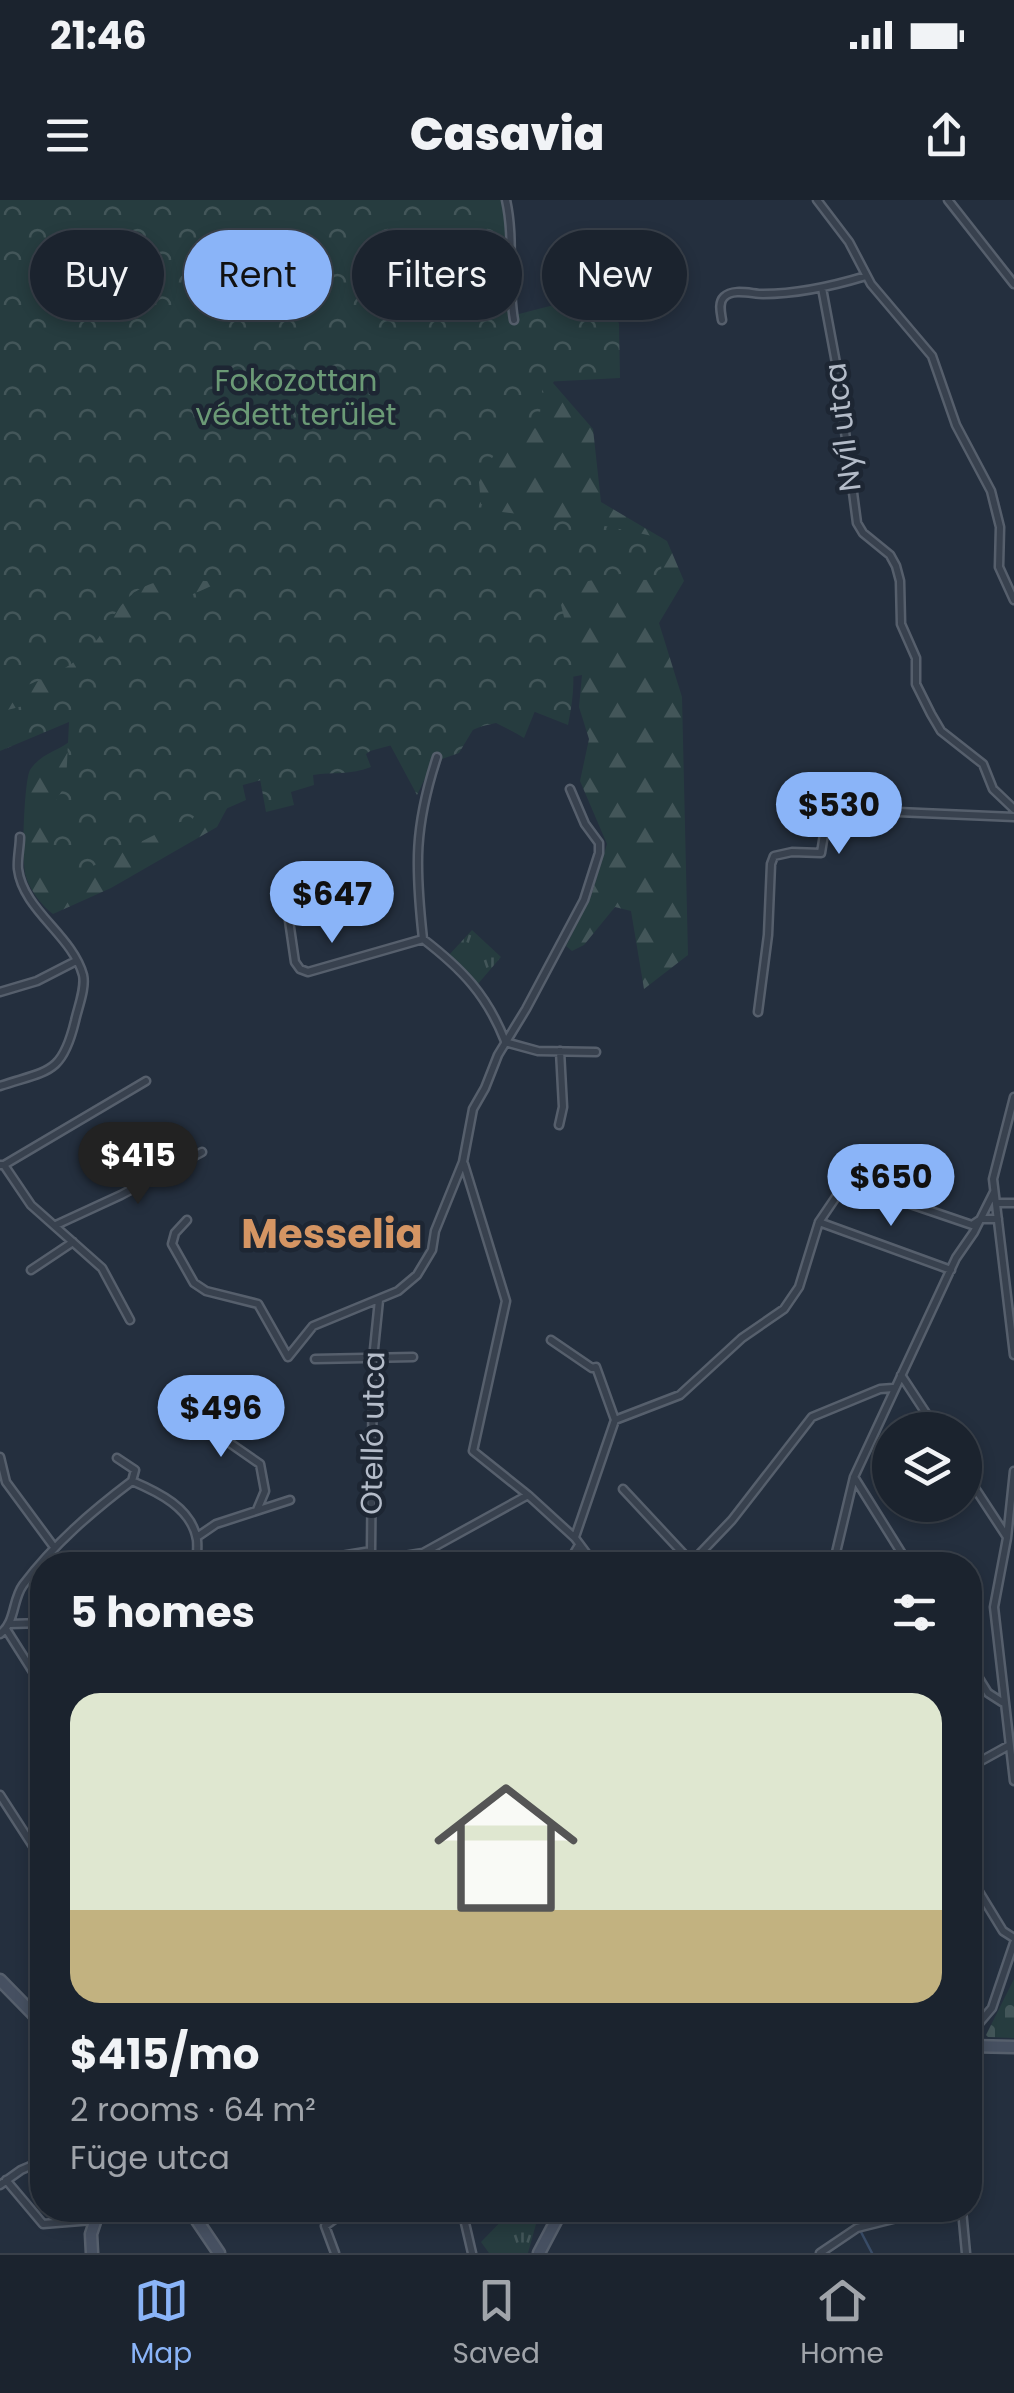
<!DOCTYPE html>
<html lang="en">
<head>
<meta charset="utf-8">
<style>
  body { margin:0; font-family:Poppins,sans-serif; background:#282f3a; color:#f1f3f6; height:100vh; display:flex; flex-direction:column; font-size:38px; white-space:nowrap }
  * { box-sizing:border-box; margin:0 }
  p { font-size:32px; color:#a0a4aa }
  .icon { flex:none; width:55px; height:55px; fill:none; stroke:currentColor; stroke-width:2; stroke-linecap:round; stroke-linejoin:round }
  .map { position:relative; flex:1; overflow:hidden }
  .sheet { position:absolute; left:30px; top:1352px; width:952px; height:670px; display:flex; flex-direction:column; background:#1b232e; border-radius:40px; box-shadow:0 5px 15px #0003,0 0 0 2px #39404a }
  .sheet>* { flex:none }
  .top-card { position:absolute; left:30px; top:30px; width:955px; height:90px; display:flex; gap:20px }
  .tools { position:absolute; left:872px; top:1212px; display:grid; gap:20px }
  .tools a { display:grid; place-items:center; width:110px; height:110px; border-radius:50%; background:#1b232e; box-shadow:0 5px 15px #0003,0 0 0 2px #39404a; font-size:50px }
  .price { position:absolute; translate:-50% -85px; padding:0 22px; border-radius:35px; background:#8ab4f8; color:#111; font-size:32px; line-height:65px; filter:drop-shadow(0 2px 5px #0008) }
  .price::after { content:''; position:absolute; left:50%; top:60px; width:30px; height:22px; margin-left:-15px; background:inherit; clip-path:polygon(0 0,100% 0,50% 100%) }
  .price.current { background:#222; color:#fff }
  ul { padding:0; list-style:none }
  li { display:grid; align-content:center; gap:20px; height:530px; padding:0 40px }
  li+li { border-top:2px solid #39404a }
  li span { display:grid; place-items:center; height:310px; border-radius:30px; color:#555 }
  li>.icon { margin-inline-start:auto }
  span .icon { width:180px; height:180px; fill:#fffc; stroke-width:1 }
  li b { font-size:42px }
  h2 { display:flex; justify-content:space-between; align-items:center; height:120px; padding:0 40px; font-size:42px }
  .pill { padding:0 35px; border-radius:45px; background:#1b232e; box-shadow:0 5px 15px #0003,0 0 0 2px #39404a; font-size:35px; line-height:90px }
  .pill.current { background:#8ab4f8; color:#111 }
  .status { display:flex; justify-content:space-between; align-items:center; height:70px; padding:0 50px; background:#1b232e; direction:ltr }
  .status svg { height:28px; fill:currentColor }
  header { display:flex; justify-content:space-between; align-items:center; height:130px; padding:0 40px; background:#1b232e; font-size:45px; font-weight:800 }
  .dock { display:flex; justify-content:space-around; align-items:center; height:140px; border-top:2px solid #39404a; background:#1b232e; font-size:28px; color:#a0a4aa }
  .dock a { display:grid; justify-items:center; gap:5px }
  .dock .current { color:#8ab4f8 }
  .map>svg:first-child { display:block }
  .grass { fill:url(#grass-tufts) }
  .forest { fill:url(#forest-firs) }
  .cemetery { fill:url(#cemetery-stones) }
  .park { fill:url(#park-crowns) }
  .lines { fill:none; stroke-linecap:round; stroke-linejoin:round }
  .stream { stroke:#394c67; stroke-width:2.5 }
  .street-casing { stroke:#565f6c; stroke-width:11 }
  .secondary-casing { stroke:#565f6c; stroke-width:15 }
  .street { stroke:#38414e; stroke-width:6 }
  .secondary { stroke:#465061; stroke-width:10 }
  .labels { text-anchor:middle; stroke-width:9; stroke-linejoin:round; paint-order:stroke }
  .park-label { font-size:30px; fill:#6b9a76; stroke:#1d2633 }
  .street-label { font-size:30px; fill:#b4bcc9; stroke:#1d2633 }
  .district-label { font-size:40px; font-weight:bold; fill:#d59563; stroke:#1d2633 }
</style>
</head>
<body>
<div class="status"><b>21:46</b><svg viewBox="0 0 49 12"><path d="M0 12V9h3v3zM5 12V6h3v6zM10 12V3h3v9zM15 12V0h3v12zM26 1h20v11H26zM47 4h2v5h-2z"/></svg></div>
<header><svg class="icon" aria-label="menu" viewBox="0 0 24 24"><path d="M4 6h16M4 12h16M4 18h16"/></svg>Casavia<svg class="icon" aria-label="share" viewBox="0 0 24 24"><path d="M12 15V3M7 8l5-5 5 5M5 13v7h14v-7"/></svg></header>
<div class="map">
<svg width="1014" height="2053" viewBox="0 0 1014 2053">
  <defs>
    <pattern id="grass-tufts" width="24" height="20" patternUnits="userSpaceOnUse" patternTransform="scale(2.5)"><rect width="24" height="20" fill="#263c3f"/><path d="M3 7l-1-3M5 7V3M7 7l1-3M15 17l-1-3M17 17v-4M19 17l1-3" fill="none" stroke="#435659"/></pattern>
    <pattern id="forest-firs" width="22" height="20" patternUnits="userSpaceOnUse" patternTransform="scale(2.5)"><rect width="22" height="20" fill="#263c3f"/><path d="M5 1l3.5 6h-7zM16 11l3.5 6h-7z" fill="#435659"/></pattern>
    <pattern id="cemetery-stones" width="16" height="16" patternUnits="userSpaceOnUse" patternTransform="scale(2.5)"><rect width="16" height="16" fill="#263c3f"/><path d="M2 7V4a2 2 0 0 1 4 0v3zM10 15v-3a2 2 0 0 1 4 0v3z" fill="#435659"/></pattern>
    <pattern id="park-crowns" width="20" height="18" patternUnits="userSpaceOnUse" patternTransform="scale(2.5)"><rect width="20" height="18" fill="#263c3f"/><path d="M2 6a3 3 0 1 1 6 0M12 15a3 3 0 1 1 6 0" fill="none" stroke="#435659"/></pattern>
  </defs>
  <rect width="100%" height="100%" fill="#242f3e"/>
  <!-- grass -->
  <path class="grass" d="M472,730L501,757L477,785L449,755Z
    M511,2011H521L536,2024L528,2053H489L481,2042Z"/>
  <!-- forest -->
  <path class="forest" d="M0,0H498L508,23L513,109L521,124L566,160L553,183L593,229L601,302L667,341L684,381L659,423L682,497L688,755L644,789L631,711L615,707L584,745L572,751L566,746L591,696L607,644L580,581L589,539L579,507L582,475L530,485L535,511L524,538L495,521L470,531L396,544L239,586L217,627L111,688L53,714C42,706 30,690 26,677C21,665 24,581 30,570C41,553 59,551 73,539L71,521L0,523Z"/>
  <!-- cemetery -->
  <path class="cemetery" d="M1014,1779V1838L988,1837L986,1835Z"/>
  <!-- park -->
  <path class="park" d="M0,0H502L510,40L505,78L513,126L517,124L515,115L608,91L619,124L620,178L543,182L540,213L542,228L508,229L479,282L481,304L502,312L586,322L662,338L661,377L645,380L620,374L557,388C570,444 580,468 568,525L530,510L516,533L496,523L474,528L459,553L442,559L436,576L431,566L417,595L387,539L366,554L371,567C351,575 333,572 313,575L314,585L291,592L294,605L266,612L260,579L242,582L246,600L221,611L216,606L208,611L200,608L191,621L180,622L93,666L58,678L47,615L66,584L69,522L0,551V512C19,507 46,502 57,484L75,477L102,446L110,447C142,403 177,405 219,382C197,381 170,377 148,385C118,397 111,426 90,448C69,471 29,487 0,492Z"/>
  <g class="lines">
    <!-- stream -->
    <path class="stream" d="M861,2032L872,2053"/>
    <!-- street casing -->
    <g class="street-casing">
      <path id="street" d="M506,0C515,40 507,80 514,120
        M817,0L849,42L871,84L932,156L956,225L991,291L1000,327L999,367L1014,400
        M948,0L1014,84
        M822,88L836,163L857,323L863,333L890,355L896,366L900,381L901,424L916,458V484L931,514L941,531L983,564L993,589L1014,609
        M722,120C721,113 718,103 724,97C733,88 752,94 763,94C798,94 833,86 866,76
        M437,557C414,627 415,666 423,739C462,769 487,795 505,841
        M284,686L295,762L300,769L308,772L423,739
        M0,792L37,781L76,761
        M758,812L768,735L771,664L774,656L792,652L821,653L828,609L1014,617
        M505,842L538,851L596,852
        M0,886C48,870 62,875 75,821C78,807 86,788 83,775C72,735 23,710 18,669C17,659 20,647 20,637
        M1014,897L993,979L1014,1155
        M559,925L563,907L560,851
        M464,964L506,1101L473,1251L528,1295
        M0,965H4L31,1005L102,1068L130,1120
        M4,965L146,881
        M996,1003H1014
        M187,1020L175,1033L172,1044L194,1083L206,1091L258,1104L288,1157L313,1126L398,1091L417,1075L432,1050L435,1031L463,962L473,909L485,888L498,855L526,809L584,700L599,653V643L585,624L570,589
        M819,1022L951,1070
        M56,1025L121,995L202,952
        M31,1070L73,1042
        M551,1140L592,1168L596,1167L615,1220
        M315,1159L413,1157
        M901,1175L937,1230
        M188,1203L194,1204L211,1230L260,1264L265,1291L257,1310
        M615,1220L680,1195L742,1138L784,1109L799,1087L819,1022L838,994L855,988L872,991L972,1025L981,1019H998
        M0,1257L6,1282L54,1347
        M117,1258L135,1270L132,1281
        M1014,1271L1007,1338L994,1407L1014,1581
        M965,1273L1007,1337
        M854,1277L909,1365
        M132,1281C158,1292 192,1308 197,1340C198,1349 196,1356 198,1365
        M623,1289L693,1364
        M197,1337L216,1324L290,1300
        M575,1337L615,1220
        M311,1361L371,1351
        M373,1361L423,1353L528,1295L575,1338L595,1365
        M374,1364L371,1351L373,1159L379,1100
        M567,1365L579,1345
        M689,1365L732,1320L812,1217L880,1189L893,1188
        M833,1365L854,1277L956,1058L974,1032L994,992
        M10,1424L42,1423
        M6,1429L42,1486
        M0,1434C16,1422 12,1400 23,1385C54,1344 91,1312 132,1281
        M970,1464L988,1493L1002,1502
        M970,1567L1008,1546
        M0,1595L42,1660
        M970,1677L1003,1731L1014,1738
        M970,1834L992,1808L1014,1743
        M6,1980L43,2024L93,2020
        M0,1985L21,1970L42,1961
        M462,2010L472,2053
        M541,2010L557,2019
        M962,2010L966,2053
        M335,2053L325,2026L347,2010
        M820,2053L857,2028L901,2017"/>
    </g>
    <!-- secondary casing -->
    <g class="secondary-casing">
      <path id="secondary" d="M0,1780L42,1823
        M970,1846L1014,1847
        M190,2010L219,2053
        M92,2053L91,2034L99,2010
        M539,2053L557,2019L566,2010"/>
    </g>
    <!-- street -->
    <use href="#street" class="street"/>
    <!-- secondary -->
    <use href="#secondary" class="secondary"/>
  </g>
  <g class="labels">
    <!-- park labels -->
    <g class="park-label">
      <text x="296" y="191">Fokozottan<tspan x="296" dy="34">védett terület</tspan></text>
    </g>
    <!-- street labels -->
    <g class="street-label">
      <text transform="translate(843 227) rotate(-97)" y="10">Nyíl utca</text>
      <text transform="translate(373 1233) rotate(-89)" y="10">Otelló utca</text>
    </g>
    <!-- district labels -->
    <g class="district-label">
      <text x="332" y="1048">Messelia</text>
    </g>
  </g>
</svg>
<div class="tools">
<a><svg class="icon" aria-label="layers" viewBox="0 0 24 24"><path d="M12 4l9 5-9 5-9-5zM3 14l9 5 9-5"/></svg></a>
</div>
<b class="price" style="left:839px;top:657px">$530</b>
<b class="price" style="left:332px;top:746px">$647</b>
<b class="price current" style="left:138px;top:1007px">$415</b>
<b class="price" style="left:891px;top:1029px">$650</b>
<b class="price" style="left:221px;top:1260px">$496</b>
<div class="top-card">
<a class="pill">Buy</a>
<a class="pill current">Rent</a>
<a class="pill">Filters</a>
<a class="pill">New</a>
</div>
<section class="sheet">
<h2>5 homes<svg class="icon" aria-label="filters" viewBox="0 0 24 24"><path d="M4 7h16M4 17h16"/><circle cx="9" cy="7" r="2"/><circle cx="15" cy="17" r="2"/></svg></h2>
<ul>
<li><span style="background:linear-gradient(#dfe7d0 70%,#c2b280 0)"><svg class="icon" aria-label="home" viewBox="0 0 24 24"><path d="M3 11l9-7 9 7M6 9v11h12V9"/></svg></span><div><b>$415/mo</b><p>2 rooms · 64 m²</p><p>Füge utca</p></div></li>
</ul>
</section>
</div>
<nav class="dock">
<a class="current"><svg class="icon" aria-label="map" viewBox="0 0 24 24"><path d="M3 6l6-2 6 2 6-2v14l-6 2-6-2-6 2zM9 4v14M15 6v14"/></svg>Map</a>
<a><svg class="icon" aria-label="saved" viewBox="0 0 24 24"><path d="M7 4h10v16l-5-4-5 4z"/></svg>Saved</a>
<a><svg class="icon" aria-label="home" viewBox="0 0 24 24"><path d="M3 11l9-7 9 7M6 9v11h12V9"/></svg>Home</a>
</nav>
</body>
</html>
